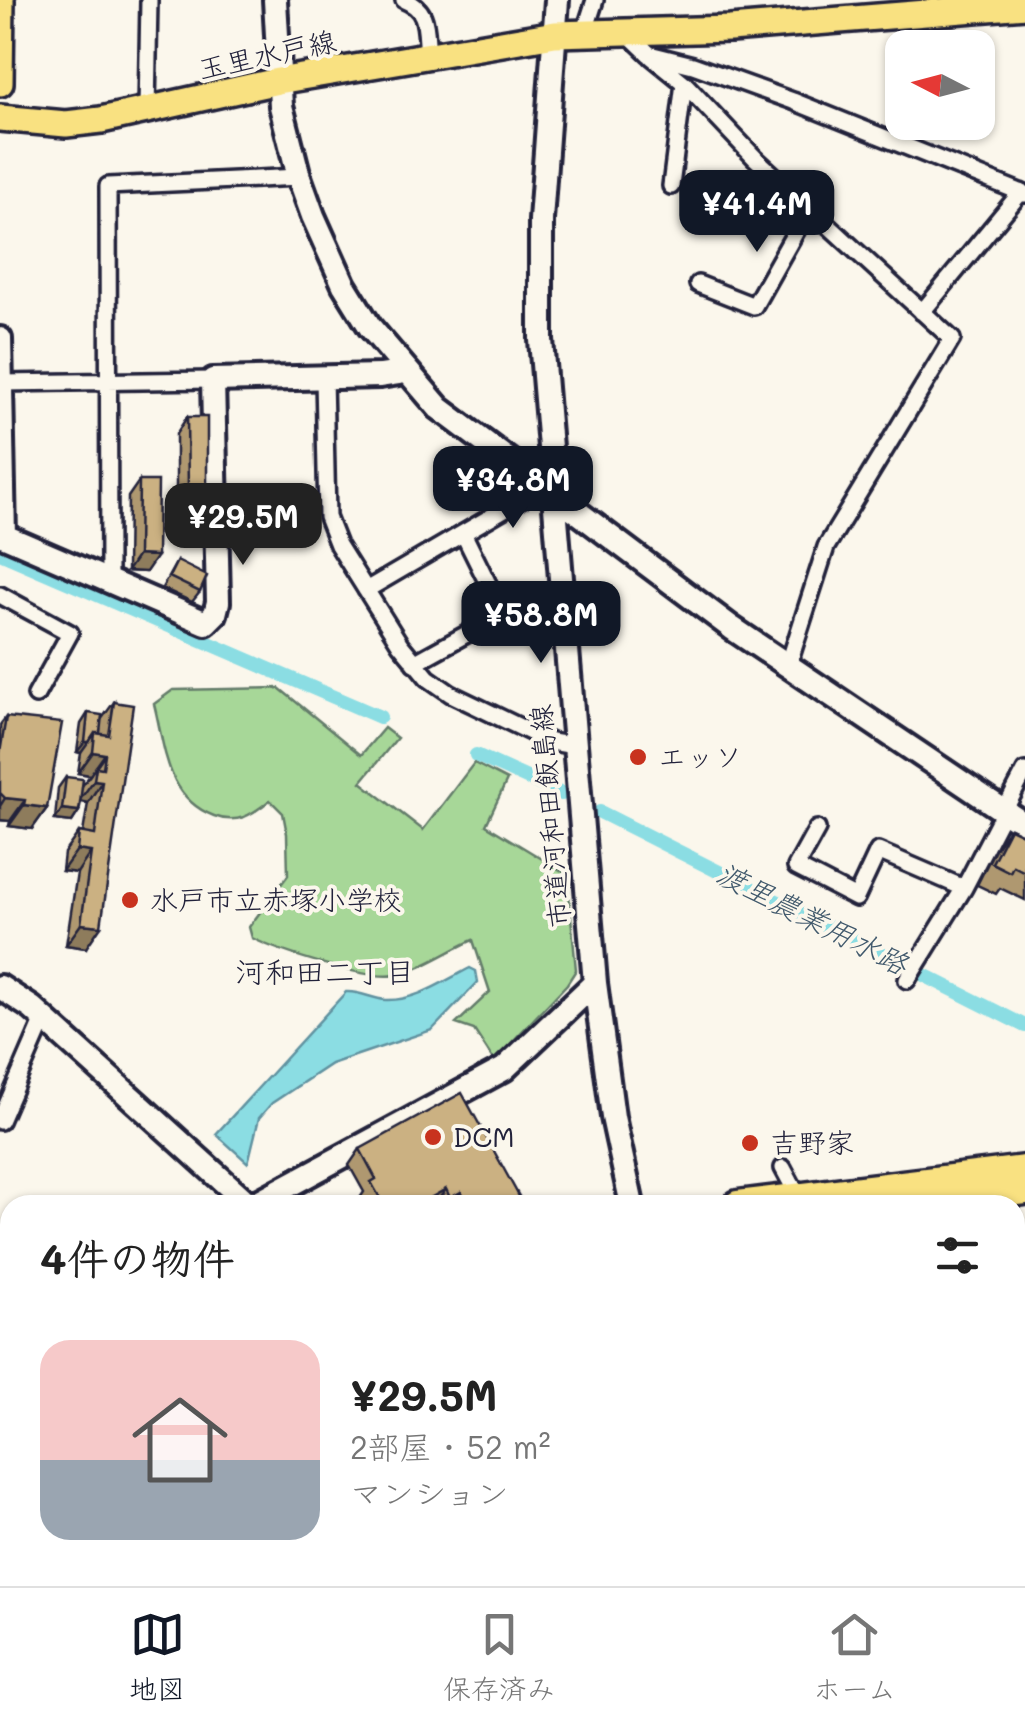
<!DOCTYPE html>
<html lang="ja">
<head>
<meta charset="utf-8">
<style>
  body { margin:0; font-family:Mali,"Klee One",sans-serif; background:#f6f6f6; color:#222; height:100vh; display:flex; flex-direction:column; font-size:38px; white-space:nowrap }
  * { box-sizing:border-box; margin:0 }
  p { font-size:32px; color:#767676 }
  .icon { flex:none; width:55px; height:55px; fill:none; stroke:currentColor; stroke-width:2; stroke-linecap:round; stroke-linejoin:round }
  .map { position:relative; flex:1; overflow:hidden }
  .side { position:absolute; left:0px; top:1195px; width:1025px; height:392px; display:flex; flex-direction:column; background:#fff; border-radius:30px 30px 0 0; box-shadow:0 2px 8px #0004 }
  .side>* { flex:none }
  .needle { width:65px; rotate:276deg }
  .buttons { position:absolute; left:885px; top:30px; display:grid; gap:20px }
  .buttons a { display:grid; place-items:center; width:110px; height:110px; border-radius:20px; background:#fff; box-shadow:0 2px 8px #0004; font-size:50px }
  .price { position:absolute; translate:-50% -85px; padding:0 22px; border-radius:20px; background:#111827; color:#fff; font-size:32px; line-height:65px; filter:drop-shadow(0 2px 5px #0008) }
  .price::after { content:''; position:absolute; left:50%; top:60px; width:30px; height:22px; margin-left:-15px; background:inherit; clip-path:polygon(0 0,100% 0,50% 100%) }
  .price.active { background:#222; color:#fff }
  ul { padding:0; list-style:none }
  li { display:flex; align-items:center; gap:30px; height:250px; padding:0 40px }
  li+li { border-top:2px solid #e0e0e0 }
  li span { display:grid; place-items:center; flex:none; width:280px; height:200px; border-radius:30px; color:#555 }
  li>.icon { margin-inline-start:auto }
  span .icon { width:120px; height:120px; fill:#fffc; stroke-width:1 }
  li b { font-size:42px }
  h2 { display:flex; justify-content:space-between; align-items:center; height:120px; padding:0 40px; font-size:42px }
  .dock { display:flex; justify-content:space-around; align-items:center; height:140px; border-top:2px solid #e0e0e0; background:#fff; font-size:28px; color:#767676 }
  .dock a { display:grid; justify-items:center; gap:5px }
  .dock .active { color:#111827 }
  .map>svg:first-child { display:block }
  .green { fill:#a7d798; stroke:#647c6a; stroke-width:2.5 }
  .water { fill:#8bdde3; stroke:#6192a0; stroke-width:2.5 }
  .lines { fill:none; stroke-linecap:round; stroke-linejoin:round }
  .canal { stroke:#8bdde3; stroke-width:14 }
  .street-casing { stroke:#22223b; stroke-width:22 }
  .secondary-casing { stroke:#22223b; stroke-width:30 }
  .primary-casing { stroke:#22223b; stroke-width:32 }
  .highway-casing { stroke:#22223b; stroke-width:35 }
  .street { stroke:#fbf7ec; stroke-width:15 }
  .secondary { stroke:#fbf7ec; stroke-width:22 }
  .primary { stroke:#f9e181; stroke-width:25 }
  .highway { stroke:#f9e181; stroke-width:28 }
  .wall { fill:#af9870; stroke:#22223b; stroke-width:2.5 }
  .shaded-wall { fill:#8e7c5b; stroke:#22223b; stroke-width:2.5 }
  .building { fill:#cbb182; stroke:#22223b; stroke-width:2.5 }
  .poi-dot { fill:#c8321e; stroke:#fbf7ec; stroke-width:4 }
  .labels { text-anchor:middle; stroke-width:8; stroke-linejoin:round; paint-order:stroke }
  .street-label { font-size:28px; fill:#22223b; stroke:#fbf7ec }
  .poi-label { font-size:28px; fill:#22223b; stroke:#fbf7ec; text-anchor:start }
  .water-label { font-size:30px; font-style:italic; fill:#425a6d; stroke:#fbf7ec }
  .neighbourhood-label { font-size:30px; fill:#22223b; stroke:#fbf7ec }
</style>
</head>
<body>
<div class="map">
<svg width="1025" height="1586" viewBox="0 0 1025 1586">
  <rect width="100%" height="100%" fill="#fbf7ec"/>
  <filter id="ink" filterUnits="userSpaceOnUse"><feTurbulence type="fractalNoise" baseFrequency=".01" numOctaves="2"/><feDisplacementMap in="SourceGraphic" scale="20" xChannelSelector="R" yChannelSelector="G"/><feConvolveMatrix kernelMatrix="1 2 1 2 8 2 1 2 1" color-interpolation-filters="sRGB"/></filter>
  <g filter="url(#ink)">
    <!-- green -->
    <path class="green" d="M279,688L361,755L384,728L397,738L361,782L423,830L474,763L507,780L486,825L567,874L576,970L567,984L494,1061L474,1030L456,1024L490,992L473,940C448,951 421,970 395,975C369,981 277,951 252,938L249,927L288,875L287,834L283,813L270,800C252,815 237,825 214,816C166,798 165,747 154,704L173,690Z"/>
    <!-- water -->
    <path class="water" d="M470,968L476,971L478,982L432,1030L331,1064L272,1103L259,1118L248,1163L216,1134L346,992C360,991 372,999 386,1000C416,1001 444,981 470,968Z"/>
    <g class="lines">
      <!-- canal -->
      <path class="canal" d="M0,553L380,717
        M476,755L562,794
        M600,812L1025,1026"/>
      <!-- street casing -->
      <g class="street-casing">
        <path id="street" d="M404,0C430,10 425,30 428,55
          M624,30L649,54L693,65L793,101L1025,194
          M585,31L595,0
          M652,57L684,83L671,186
          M684,83L755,158L952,339L826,547L788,666
          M147,111L149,0
          M698,284L754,306L809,208
          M922,312L1021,192
          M324,378L327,517L338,545L400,644L428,678L451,694L551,742L575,746
          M1,383L213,380
          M109,581L108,186L299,177
          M366,590L530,494L552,493
          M0,595L70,633L36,695
          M414,663L503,614L464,535
          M817,829L796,867L856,898L878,851L964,888
          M907,980L964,888L1025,771
          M0,1121L44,1019
          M783,1168L799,1198
          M0,1274L10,1272
          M1015,1446L1025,1453
          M28,1586L33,1578
          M236,1586L243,1578
          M508,1586L514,1578"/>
      </g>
      <!-- secondary casing -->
      <g class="secondary-casing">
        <path id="secondary" d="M275,0L281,106L299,177L313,216L344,285L370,327L439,408L732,628L1025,825
          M557,0L541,220V340L595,983L613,1117L632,1205
          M0,339L4,536
          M0,534L206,623L215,614L218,602L213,380L380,376L406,372
          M0,987L32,1008L242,1198L247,1202H258L504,1069L595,983
          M777,1578L781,1586"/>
      </g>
      <!-- primary casing -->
      <g class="primary-casing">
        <path id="primary" d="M0,83L1,0
          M0,118L66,124L101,120L278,81L555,34L730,29L1025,5"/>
      </g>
      <!-- highway casing -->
      <g class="highway-casing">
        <path id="highway" d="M738,1205L1025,1170
          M910,1205L1025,1190
          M0,1301L10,1299"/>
      </g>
      <!-- street -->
      <use href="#street" class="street"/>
      <!-- secondary -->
      <use href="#secondary" class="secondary"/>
      <!-- primary -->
      <use href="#primary" class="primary"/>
      <!-- highway -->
      <use href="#highway" class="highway"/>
    </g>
    <!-- wall -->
    <path class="wall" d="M187,417L196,507H176V434Z
      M139,481L146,572L127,571L128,497Z
      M177,561L200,592L192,602L162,588Z
      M114,702L86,948L66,945L77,873L62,871L64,853L79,832L83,833L88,803L81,802L79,811L72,822L55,820L58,788L66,777L82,786L90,775L78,773L81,753L77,752L81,724L88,713L101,720Z
      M6,717L47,808L32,829L9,826L10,821L0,820V725Z
      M1010,828L1025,835V900L1000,888L996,894L977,885L995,849Z
      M360,1149L518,1205H364L360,1198L364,1192L349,1165Z
      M1015,1481L1025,1493V1546L1016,1550Z
      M1025,1551V1570L1019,1559Z
      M952,1578H983L977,1586H957Z"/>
    <!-- shaded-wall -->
    <path class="shaded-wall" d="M188,491H207L196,507H176Z
      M138,555L157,556L146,572L127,571Z
      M85,742H89L81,753L77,752Z
      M93,752L105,754L90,775L78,773Z
      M94,780L102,781L88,803L79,801Z
      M5,798L25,800L10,821L0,820V806Z
      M24,805L47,808L32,829L9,826Z
      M62,809L79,811L72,822L55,820Z
      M77,850L91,852L77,873L62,871Z
      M81,924L101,926L86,948L66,945Z
      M446,1189L435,1205H418Z
      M461,1192L452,1205H445L450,1198Z
      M521,1200L518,1205H486Z
      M1025,1537V1546L1016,1550Z
      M976,1578H983L977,1586H968L973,1579Z"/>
    <!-- building -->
    <path class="building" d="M187,417H207V491H188Z
      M139,481H158L157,556L138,555Z
      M177,561L207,576L200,592L169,577Z
      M114,702L133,705L101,926L81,924L91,852L77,850L79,832L95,835L102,781L94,780L96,767L103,768L105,754L93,752L95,733L109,735Z
      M88,713L102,715L100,733H95L89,742H85Z
      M6,717L62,723L47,808L24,805L25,800L5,798L0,793V753Z
      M66,777L83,779L79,811L62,809Z
      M1010,828L1025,835V872L1013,866L1010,872L992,863Z
      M462,1093L521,1200L486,1205L484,1200L473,1205H469L461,1192L450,1198L446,1189L418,1205H391L390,1203L384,1205L371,1182L376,1179L360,1149Z
      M1018,1480L1025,1493V1530L1015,1511V1481Z
      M910,1578L914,1586H895Z"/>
  </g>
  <!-- markers -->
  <g class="poi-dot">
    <circle cx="638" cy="757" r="10"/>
    <circle cx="130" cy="900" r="10"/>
    <circle cx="433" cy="1137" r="10"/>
    <circle cx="750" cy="1143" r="10"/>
  </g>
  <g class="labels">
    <!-- street labels -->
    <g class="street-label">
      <text transform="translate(267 55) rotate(-12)" y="10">玉里水戸線</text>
      <text transform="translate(550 816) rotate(-95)" y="10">市道河和田飯島線</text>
    </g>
    <!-- poi labels -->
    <g class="poi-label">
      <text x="658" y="767">エッソ</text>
      <text x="150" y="910">水戸市立赤塚小学校</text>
      <text x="453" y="1147">DCM</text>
      <text x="770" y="1153">吉野家</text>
    </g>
    <!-- water labels -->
    <g class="water-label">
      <text transform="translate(812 919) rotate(27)" y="10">渡里農業用水路</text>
    </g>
    <!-- neighbourhood labels -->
    <g class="neighbourhood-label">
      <text x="325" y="983">河和田二丁目</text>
    </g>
  </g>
</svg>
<div class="buttons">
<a><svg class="needle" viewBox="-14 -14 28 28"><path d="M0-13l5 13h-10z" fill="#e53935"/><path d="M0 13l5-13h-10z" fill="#767676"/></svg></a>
</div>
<b class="price" style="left:757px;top:255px">¥41.4M</b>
<b class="price" style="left:513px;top:531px">¥34.8M</b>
<b class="price active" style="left:243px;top:568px">¥29.5M</b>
<b class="price" style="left:541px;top:666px">¥58.8M</b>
<section class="side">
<h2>4件の物件<svg class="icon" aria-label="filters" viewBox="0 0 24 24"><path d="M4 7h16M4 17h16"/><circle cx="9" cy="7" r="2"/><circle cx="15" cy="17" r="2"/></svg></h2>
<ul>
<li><span style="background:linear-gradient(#f6c9c9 60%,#9aa5b1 0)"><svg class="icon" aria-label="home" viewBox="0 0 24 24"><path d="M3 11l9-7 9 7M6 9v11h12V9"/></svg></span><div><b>¥29.5M</b><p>2部屋 · 52 m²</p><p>マンション</p></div></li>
</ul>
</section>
</div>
<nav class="dock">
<a class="active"><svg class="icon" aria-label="map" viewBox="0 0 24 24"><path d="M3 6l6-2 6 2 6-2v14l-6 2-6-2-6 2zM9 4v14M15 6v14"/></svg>地図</a>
<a><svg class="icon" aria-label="saved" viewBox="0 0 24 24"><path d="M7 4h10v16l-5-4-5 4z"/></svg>保存済み</a>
<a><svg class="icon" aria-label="home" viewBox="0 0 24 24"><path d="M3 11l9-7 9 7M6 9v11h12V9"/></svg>ホーム</a>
</nav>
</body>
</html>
